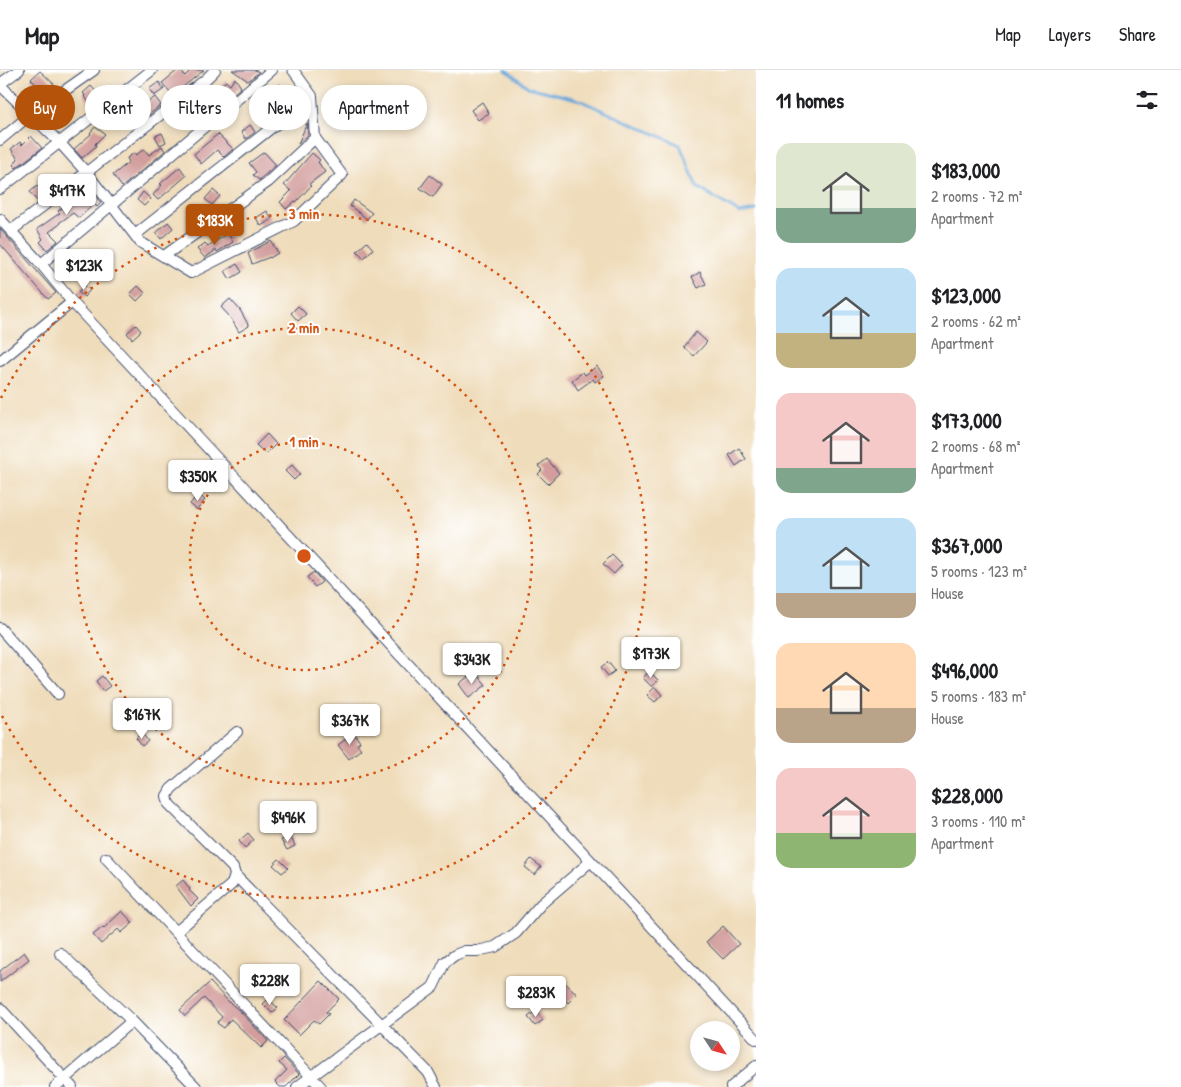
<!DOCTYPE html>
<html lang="en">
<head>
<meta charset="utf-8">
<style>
  body { margin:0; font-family:"Patrick Hand",sans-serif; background:#f2f2f2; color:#202124; height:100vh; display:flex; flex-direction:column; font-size:19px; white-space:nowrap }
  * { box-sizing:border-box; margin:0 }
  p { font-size:16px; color:#757577 }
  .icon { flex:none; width:28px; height:28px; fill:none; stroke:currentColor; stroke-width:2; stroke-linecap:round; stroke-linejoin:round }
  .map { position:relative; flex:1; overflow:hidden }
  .side { display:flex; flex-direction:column; background:#fff; width:425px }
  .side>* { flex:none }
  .banner { position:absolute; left:15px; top:15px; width:475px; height:45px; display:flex; gap:10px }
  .needle { width:32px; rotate:126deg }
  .controls { position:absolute; left:690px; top:951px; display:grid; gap:10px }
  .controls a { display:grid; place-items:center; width:50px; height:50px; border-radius:50%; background:#fff; box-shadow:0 2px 8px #0003; font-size:25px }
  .price { position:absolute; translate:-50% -42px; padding:0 11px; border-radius:5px; background:#fff; color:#222; font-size:16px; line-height:32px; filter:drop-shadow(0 1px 2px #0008) }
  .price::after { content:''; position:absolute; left:50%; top:30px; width:15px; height:11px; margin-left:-8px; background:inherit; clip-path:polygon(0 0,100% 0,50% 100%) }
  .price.current { background:#b45309; color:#fff }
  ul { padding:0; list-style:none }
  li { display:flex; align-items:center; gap:15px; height:125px; padding:0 20px }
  li span { display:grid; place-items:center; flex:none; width:140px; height:100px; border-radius:15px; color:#555 }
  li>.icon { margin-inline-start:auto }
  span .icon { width:60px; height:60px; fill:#fffc; stroke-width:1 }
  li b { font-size:21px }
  h2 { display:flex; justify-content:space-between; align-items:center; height:60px; padding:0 20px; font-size:21px }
  .pill { padding:0 18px; border-radius:22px; background:#fff; box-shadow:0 2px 8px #0003; font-size:18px; line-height:45px }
  .pill.current { background:#b45309; color:#fff }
  header { display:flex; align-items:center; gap:30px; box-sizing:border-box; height:70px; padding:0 25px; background:#fff; border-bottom:1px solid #e0e0e0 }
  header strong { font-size:24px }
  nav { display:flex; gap:28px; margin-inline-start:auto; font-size:18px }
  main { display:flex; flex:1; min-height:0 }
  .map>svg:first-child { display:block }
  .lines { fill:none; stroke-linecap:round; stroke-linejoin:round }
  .stream { stroke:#68a6da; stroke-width:3 }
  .building { fill:#d29d9c }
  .minor-casing { stroke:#3b496c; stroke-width:12 }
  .minor { stroke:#fff; stroke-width:10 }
  .ring { fill:none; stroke:#d45514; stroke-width:2.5; stroke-dasharray:2.5 5 }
  .centre { fill:#d45514; stroke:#fff; stroke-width:2.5 }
  .ring-label { font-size:15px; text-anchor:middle; font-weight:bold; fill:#d45514; stroke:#fff; stroke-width:4; stroke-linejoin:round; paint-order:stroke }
</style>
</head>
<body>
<header>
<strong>Map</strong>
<nav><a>Map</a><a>Layers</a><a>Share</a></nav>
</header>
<main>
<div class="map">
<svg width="756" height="1017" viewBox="0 0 756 1017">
  <rect width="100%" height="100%" fill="#fff"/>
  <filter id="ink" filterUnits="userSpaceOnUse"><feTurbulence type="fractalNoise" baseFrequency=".02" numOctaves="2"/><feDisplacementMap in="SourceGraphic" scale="10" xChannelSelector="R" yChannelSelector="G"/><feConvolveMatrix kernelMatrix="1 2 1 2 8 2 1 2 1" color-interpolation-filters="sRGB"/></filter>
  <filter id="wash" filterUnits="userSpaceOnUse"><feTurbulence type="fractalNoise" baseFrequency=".0096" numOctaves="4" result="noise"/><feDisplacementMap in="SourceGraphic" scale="20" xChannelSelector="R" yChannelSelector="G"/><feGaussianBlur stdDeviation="1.12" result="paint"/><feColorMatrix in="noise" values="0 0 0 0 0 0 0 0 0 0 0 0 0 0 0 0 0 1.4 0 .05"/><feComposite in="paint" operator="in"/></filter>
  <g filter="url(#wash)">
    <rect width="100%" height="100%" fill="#efdcba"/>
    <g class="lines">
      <!-- stream -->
      <path class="stream" d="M506,0L528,17L577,29L680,75L697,117L740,143L756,140"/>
    </g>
    <g id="blocks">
      <!-- building -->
      <path class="building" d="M178,0H180L185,6L191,0H204L173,25L162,13Z
        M232,0H255L259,2L248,11Z
        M40,1L57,17L40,30L35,25L40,19L31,9Z
        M235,8L241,17L230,27L220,16L226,11L230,15Z
        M159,12L164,19L154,26L149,19Z
        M280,14L287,23L296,16L302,23L286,37L283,34L263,51L252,40L260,32V31Z
        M91,16L98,24L105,17L111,23L93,37L84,26L85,25L83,23Z
        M134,26L143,35L138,39L155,27L161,35L145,48L138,39L128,49L119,41Z
        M482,32L489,43L478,50L471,40Z
        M192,37L199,43L184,58L175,49L182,42L185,45Z
        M57,38L66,46L60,54L51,46Z
        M307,53L308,65L298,74Z
        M250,55L255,62L246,69L241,62Z
        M95,57L105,64L95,74L96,76L82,88L74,79L91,64L90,63Z
        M162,63L166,72L160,75L155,66Z
        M218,64L233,79L224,87L217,80L201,94L194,84Z
        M31,66L42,78L16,98L13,95L18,89L11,79L20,72L22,75Z
        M162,76L165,81L122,117L113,105L129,92L127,88L134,83L136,85L144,79L149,85Z
        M264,82L276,95L259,110L253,105L256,102L249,93Z
        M312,83L320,90L318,92L325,102L309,114L311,116L296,132L295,131L286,139L280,132L291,121L284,115Z
        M180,97L186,106L158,130L153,125L162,115L160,114Z
        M430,105L442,114L433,127L420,118Z
        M54,108L59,115L50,122L45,116Z
        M37,116L45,125L37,131L30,122Z
        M90,119L101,133L97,137L94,134L79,148L73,143L59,153L60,154L49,162L58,171L47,180L40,172L43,169L37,159L60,143L58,141L74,129L75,131L85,122L86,123Z
        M213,120L220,126L212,135L205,129Z
        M143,122L151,129L144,136L137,130Z
        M354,130L372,143L367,149L350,136Z
        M267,141L272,149L261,156L256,148Z
        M168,152L173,158L161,169L156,163Z
        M0,159L56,223L48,229L0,174Z
        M228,164L233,172L217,182L216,180L205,188L197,179L205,173L208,176Z
        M271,171L278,183L270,188V187L252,194L248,183Z
        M367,172L373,179L364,188L357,181Z
        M237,194L242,202L230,209L225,201Z
        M700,202L706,214L698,218L692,207Z
        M84,215L90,220L84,227L78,222Z
        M138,216L145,223L137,231L130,224Z
        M230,229L240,240L249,256L239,262L230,247L221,237Z
        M298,236L306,244L298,251L291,243Z
        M136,255L141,261L132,269L127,263Z
        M696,262L707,272L694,286L684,277Z
        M597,296L604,306L595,312L593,309L578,320L572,310L583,302L585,305Z
        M267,364L276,374L266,384L256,375Z
        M739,378L746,389L736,396L729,385Z
        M547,389L559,403L548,414L538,404L542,400L538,396Z
        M292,395L300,404L294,410L285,401Z
        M198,424L205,430L197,440L190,434Z
        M612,485L622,495L614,504L603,494Z
        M314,502L322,512L315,517L307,507Z
        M608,592L615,601L608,606L601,597Z
        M475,601L486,615L469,628L459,614Z
        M649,601L658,610L652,617L643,608Z
        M102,606L110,616L103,621L96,611Z
        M655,617L662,625L655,632L647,625Z
        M142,663L148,671L142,676L136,668Z
        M354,663L360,672L357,674L361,679L349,689L338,675Z
        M248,763L254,770L245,778L239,771Z
        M290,765L295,776L287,780L281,770Z
        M279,789L288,798L282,803L273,795Z
        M531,789L541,797L535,805L525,797Z
        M183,810L190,819L189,820L198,829L191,836L176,816Z
        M122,841L133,853L121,863L118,859L101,874L93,865L103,857L104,858Z
        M723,856L739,874L723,889L706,872Z
        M24,882L29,889L0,912V901Z
        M560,908L577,924L568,933L551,917Z
        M321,911L339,929L326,942L329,944L319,954L314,950L299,965L284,950Z
        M210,912L229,932L240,941L268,971L261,978L231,949L224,958L217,953L222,947L204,928L185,946L180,940Z
        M268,929L278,938L272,943L263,934Z
        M536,941L543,950L535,956L528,947Z
        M284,988L299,1004L286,1017H280L275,1012L287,1000L279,993Z"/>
    </g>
  </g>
  <g filter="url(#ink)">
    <use href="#blocks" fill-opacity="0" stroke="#3b496c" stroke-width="1"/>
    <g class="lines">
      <!-- minor casing -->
      <g class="minor-casing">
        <path id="minor" d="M0,14L19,0
          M0,15L59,72L86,102L140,172L191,203L294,151L342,105L315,68L312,26L293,0
          M0,70L30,45L94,0
          M0,119L152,0
          M0,149L41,194L72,232L756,969
          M11,161L205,10L215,0
          M135,165L312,26
          M164,186L268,112L315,68
          M41,194L272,0
          M0,291L72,232
          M0,558L58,624
          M106,788L321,1017
          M235,805L428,1002L436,1017
          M176,862L232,814L235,805L233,798L169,734L167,726L171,719L237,662
          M60,883L132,951L196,1017
          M0,938L72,1017
          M55,1017L132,951
          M297,1017L433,917L445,892L455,885L465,881H477L495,877L516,863L541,834L591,791
          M731,1017L756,996"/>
      </g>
      <!-- minor -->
      <use href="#minor" class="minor"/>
    </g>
  </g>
  <!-- distance rings -->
  <g class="ring">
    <circle cx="304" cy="486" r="114"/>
    <circle cx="304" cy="486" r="228"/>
    <path d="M1 328A342 342 0 1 1 1 644"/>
  </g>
  <circle cx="304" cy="486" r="8" class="centre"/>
  <g class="ring-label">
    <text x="304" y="149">3 min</text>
    <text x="304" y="263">2 min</text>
    <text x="304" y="377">1 min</text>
  </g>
</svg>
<div class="controls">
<a><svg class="needle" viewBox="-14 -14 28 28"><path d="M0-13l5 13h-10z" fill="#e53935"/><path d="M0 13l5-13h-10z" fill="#757577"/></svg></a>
</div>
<b class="price" style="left:67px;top:146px">$417K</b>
<b class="price current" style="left:215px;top:176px">$183K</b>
<b class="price" style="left:84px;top:221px">$123K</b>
<b class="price" style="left:198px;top:432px">$350K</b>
<b class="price" style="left:651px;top:609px">$173K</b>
<b class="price" style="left:472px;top:615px">$343K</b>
<b class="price" style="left:142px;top:670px">$167K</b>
<b class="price" style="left:350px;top:676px">$367K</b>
<b class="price" style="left:288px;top:773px">$496K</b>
<b class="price" style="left:270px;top:936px">$228K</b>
<b class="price" style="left:536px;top:948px">$283K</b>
<div class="banner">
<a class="pill current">Buy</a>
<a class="pill">Rent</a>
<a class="pill">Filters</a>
<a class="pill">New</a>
<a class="pill">Apartment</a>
</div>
</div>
<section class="side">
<h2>11 homes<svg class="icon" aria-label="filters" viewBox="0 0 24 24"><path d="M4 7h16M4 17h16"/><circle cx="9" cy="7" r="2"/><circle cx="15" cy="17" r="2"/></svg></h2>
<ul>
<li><span style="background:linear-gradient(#dfe7d0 65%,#7fa58c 0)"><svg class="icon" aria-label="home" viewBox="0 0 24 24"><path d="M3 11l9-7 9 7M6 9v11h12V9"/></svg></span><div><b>$183,000</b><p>2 rooms · 72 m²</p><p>Apartment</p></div></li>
<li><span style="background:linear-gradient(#bfe0f5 65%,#c2b280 0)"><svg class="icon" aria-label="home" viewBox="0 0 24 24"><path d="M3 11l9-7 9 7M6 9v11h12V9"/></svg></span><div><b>$123,000</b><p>2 rooms · 62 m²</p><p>Apartment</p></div></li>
<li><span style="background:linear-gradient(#f6c9c9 75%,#7fa58c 0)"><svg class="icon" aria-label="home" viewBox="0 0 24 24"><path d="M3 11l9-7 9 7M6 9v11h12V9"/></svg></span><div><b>$173,000</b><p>2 rooms · 68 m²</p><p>Apartment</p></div></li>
<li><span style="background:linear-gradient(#bfe0f5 75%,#b9a48a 0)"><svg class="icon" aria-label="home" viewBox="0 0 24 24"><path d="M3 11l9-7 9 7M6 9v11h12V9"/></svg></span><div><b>$367,000</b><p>5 rooms · 123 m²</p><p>House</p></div></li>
<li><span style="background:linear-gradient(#ffd9b3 65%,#b9a48a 0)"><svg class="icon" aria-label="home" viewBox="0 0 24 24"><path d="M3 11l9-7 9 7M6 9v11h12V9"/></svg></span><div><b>$496,000</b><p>5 rooms · 183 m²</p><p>House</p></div></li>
<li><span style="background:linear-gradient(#f6c9c9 65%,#8fb573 0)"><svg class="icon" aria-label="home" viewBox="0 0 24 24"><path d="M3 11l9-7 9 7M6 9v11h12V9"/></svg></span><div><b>$228,000</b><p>3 rooms · 110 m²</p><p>Apartment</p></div></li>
</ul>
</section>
</main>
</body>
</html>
